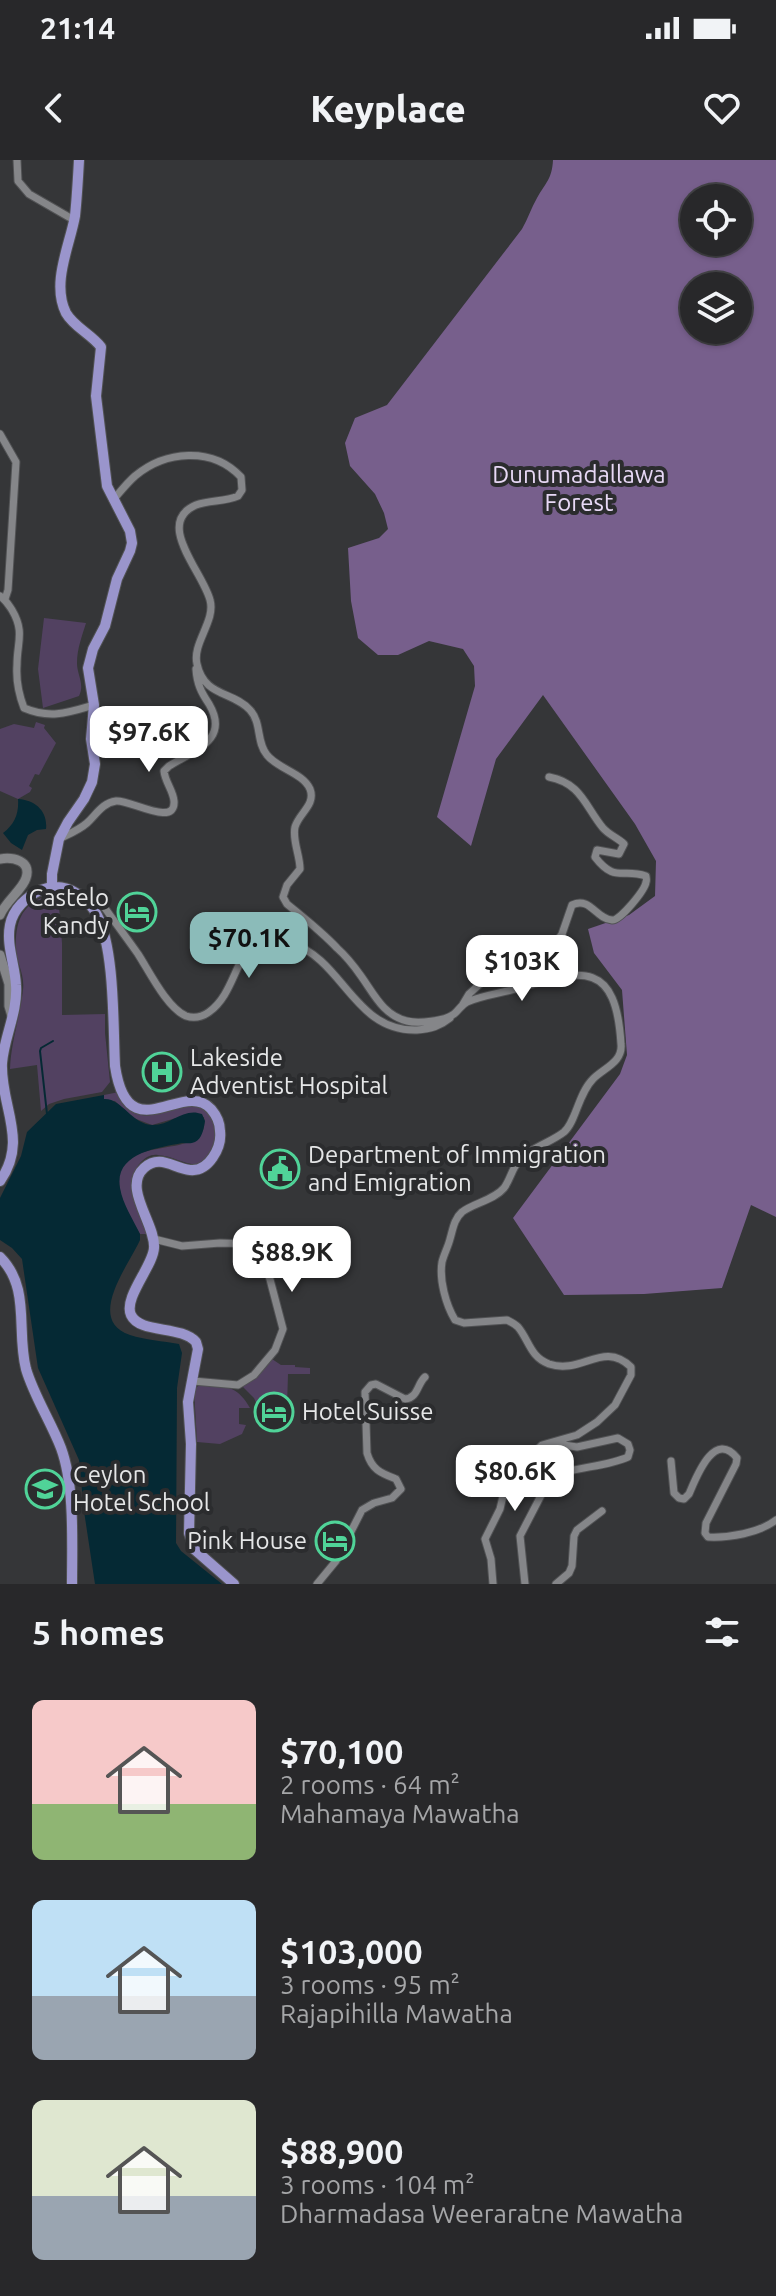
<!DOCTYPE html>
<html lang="en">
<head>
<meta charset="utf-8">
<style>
  body { margin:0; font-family:Ubuntu,sans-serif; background:#303032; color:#f1f3f6; height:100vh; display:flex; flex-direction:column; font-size:30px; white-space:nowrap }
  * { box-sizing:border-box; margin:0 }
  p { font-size:26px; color:#a5a6a8 }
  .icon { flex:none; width:44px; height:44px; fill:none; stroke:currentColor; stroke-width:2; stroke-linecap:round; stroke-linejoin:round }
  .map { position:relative; height:1424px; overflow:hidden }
  .panel { display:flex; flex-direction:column; background:#28282a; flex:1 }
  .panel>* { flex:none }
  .tools { position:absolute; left:680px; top:24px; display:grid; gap:16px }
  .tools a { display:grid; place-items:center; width:72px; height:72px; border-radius:50%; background:#28282a; box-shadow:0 2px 6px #0004,0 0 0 2px #444447; font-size:40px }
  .price { position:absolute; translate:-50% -68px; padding:0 18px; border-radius:16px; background:#fff; color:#222; font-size:26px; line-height:52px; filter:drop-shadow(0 2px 4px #0008) }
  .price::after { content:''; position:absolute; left:50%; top:48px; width:24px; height:18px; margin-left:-12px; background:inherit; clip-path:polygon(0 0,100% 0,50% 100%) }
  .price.active { background:#8bbbb9; color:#111 }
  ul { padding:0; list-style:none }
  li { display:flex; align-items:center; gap:24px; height:200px; padding:0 32px }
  li span { display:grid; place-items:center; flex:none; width:224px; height:160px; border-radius:12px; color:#555 }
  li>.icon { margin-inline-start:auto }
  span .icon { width:96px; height:96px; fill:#fffc; stroke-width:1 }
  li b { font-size:34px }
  h2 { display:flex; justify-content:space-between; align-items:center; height:96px; padding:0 32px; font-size:34px }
  .status { display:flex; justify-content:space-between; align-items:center; height:56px; padding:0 40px; background:#28282a; direction:ltr }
  .status svg { height:22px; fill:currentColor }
  header { display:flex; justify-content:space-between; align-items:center; height:104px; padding:0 32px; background:#28282a; font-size:36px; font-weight:800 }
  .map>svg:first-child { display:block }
  .green { fill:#524161 }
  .forest { fill:#775f8c; fill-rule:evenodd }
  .water { fill:#052934 }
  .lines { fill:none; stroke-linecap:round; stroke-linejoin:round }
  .stream { stroke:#052934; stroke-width:2 }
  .minor-casing { stroke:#515254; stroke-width:9 }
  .secondary-casing { stroke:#515254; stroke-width:11 }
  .primary-casing { stroke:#515254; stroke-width:12 }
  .minor { stroke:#858689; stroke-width:7 }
  .secondary { stroke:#858689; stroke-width:9 }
  .primary { stroke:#9a95cc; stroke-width:10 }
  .labels { text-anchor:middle; stroke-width:8; stroke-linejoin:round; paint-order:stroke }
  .park-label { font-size:24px; fill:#e8d9f6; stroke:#2b2c2e }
  .poi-label { font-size:24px; fill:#e5e6e7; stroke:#2b2c2e; text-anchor:start }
</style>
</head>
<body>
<div class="status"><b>21:14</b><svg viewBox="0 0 49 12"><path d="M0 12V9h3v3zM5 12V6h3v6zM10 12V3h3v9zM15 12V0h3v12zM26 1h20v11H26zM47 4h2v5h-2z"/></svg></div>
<header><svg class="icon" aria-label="back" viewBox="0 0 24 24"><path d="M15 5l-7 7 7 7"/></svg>Keyplace<svg class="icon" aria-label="heart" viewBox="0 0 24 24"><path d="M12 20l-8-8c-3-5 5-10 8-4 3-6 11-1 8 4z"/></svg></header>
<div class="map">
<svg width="776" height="1424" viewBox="0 0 776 1424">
  <rect width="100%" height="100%" fill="#353638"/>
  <!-- green -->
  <path class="green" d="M44,458L86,463C82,476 77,489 77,503C77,515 85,524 79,536L43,548L38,509Z
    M36,562L45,565L44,568L56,583L39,615L35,614L29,626L32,628L30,632L18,639L0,631V569L14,564L34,568Z
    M48,736H58L62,783V855L105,854V873L110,922L102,932L64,939L49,944L41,951L37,905L10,909C11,882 20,857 23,830C25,813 16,803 16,788C15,762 22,743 48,736Z
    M119,932C143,972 152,950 184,946C191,945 197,946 204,947C222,968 218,983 201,1004C185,1006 174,996 158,995C151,994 146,997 141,1002C122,1023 139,1052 149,1074H140C131,1058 119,1040 119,1021C121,970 211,1004 204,957L176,958L152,965L131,957L115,941L103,940L104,935Z
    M272,1199L281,1205H295V1207L310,1208V1214H288L287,1247H258L254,1238L241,1225L256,1216Z
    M198,1226C223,1226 236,1223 250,1248H239V1264L246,1265L242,1274L220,1284L197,1282L194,1229Z"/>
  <!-- forest -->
  <path class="forest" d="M553,0H776V1057L751,1045L722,1128L644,1134L564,1135L513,1058L620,914L627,895L622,830L594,793L588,769L629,755L655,736L656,701L635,664L543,535L496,599L471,686L437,657L475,526L474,506L463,489L429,481L398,495H378L358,478L351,441L348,388L379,378L388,369L384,353L375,334L350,306L345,283L355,258L387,245L522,69C528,59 531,48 537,38C546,22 552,19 553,0ZM694,38H738V82H694ZM694,126H738V170H694Z"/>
  <!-- water -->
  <path class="water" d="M18,639C35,640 48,651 46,669L37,670L28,675L22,690L11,683L3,673C15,664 19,653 18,639Z
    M104,935V939C122,938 132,965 153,965C171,965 184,947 202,954L205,961C204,968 202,979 195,982C191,984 186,983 182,983C157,988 114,993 120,1028C123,1045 133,1059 140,1074V1080C129,1105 85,1160 130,1175C145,1180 163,1181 179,1184L182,1193L177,1228L176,1383L181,1391L222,1424H95L84,1351L79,1300L38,1208L22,1099L12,1088L0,1080V1038L21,996L27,972L56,944Z"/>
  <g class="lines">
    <!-- stream -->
    <path class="stream" d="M47,954L40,891L41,888L53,881"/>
    <!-- minor casing -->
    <g class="minor-casing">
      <path id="minor" d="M17,0L18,21L29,34L74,60
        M0,274L16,302L8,430L5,439
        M113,340C120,332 127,323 135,316C165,291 212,286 241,317L242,330L238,336C225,342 209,340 196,345C154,363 203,412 210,440C216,461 192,483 197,504C204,537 233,531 250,550C262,563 256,582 267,595C278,609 303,613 310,629C316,645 299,653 295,667C292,680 300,695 300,709L287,725L283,737L287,744C304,758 322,772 337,788C346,796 354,806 361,816C374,834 383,855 407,861C418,864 445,861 454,854C459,850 461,845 467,842C483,835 502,833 519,828C584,808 616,802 621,884C623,902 604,908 593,919C578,934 576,962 564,972C550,983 531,987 518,1002C512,1009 510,1020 504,1028C494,1040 474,1043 462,1052C454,1059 453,1069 450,1079C448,1087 444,1094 442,1102C439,1120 446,1145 455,1160L464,1163L507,1160C511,1162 515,1164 518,1167C529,1180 530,1197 549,1204C582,1215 603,1180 631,1207V1215L615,1245L597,1262L577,1275L542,1285L513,1312L506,1323L500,1349L485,1379L491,1399L493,1424
        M0,436C6,440 8,444 12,450C25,472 17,482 17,505C16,519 19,535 24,548C50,559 67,553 94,545
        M59,679C69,674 79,670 87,663C96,655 102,643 116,641C129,639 176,668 174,641C173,630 165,622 164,611L169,606C195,590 230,580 209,544C201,532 197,524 196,509
        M80,733L95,738L102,744C114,761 126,777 138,794C149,811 167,848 186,856C195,859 202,857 209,852C244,827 232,764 291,783C344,800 354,872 417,870C431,869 440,866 450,858
        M463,844L469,834L481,823L557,781L562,774L572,745C590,736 596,759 612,760C620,761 645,730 646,722C647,720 646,718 646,716C622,708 615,723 595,697L597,690L619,694L624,684C618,678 609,675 603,668C585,646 581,623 549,617
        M154,1079L182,1086L220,1083L258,1084L262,1089L283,1169L275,1190L254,1215L238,1225L193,1221
        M671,1301L674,1333L679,1338L684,1339L689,1334C696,1318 714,1269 737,1298L736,1304L706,1363L705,1373L708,1377C729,1378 759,1373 776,1360
        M317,1424L336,1401L362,1350L374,1343L392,1338L401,1329L396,1319C381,1313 372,1310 367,1293L365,1232L371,1225L376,1224L405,1239C418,1238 417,1224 425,1217
        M525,1424L520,1376L549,1320C563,1307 605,1308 628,1297L630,1290L628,1284L618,1278L577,1287L557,1284
        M556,1424L569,1413L572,1406L574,1376L577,1370L602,1351"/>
    </g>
    <!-- secondary casing -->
    <g class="secondary-casing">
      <path id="secondary" d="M0,699C12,697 32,700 26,718C23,729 6,741 0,755
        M0,795L9,824V846L12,856"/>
    </g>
    <!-- primary casing -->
    <g class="primary-casing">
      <path id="primary" d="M52,727V714L59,679L68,662L84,639L92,622L95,604L91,579L94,545L88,508L93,489L105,466L117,419L130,391L132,383L130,371L107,326L96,236L101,187C91,174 74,167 66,153C51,123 70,85 75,56C77,37 78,18 79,0
        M0,1021C29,980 0,946 2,903C4,877 18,852 16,825C15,805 6,785 10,765C13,749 27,736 41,730C54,725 65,726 76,733C85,739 92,745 97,755C115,789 113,866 115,906C128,993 183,918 211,949C217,956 220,963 220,971C222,987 209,1012 190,1010C173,1008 160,994 144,1008C122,1028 156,1064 154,1088C153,1106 123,1138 131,1155C140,1174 181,1165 196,1182L198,1189L188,1242L191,1284L189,1373L194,1389L234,1424
        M0,1097C31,1128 16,1170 26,1209C34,1236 51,1262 61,1288C75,1326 72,1384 72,1424"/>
    </g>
    <!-- minor -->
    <use href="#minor" class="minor"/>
    <!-- secondary -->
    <use href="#secondary" class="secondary"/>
    <!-- primary -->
    <use href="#primary" class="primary"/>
  </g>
  <!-- icons -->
  <defs>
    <g id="hotel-ring" transform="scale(2)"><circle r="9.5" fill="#2b2c2e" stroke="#50d398" stroke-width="1.5"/><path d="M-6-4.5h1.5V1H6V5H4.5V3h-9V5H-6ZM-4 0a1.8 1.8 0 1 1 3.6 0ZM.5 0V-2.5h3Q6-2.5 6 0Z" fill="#50d398"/></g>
    <g id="hospital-ring" transform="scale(2)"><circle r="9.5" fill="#2b2c2e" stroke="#50d398" stroke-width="1.5"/><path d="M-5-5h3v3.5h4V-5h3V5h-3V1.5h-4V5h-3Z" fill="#50d398"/></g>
    <g id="civic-ring" transform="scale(2)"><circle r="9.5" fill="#2b2c2e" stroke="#50d398" stroke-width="1.5"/><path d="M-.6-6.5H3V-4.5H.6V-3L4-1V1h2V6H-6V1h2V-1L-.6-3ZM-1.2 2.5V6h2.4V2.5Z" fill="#50d398"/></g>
    <g id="university-ring" transform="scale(2)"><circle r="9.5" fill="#2b2c2e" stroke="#50d398" stroke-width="1.5"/><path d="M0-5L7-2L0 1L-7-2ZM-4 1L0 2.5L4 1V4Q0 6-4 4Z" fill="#50d398"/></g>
  </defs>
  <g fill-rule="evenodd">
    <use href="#hotel-ring" x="137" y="752"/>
    <use href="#hospital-ring" x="162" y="912"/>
    <use href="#civic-ring" x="280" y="1009"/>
    <use href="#hotel-ring" x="274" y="1252"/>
    <use href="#university-ring" x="45" y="1329"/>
    <use href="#hotel-ring" x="335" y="1381"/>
  </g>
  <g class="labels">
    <!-- park labels -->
    <g class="park-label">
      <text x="579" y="323">Dunumadallawa<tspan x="579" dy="28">Forest</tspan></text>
    </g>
    <!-- poi labels -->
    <g class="poi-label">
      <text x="109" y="746" text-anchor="end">Castelo<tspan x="109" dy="28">Kandy</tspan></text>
      <text x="190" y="906">Lakeside<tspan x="190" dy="28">Adventist Hospital</tspan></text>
      <text x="308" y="1003">Department of Immigration<tspan x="308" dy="28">and Emigration</tspan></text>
      <text x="302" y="1260">Hotel Suisse</text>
      <text x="73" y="1323">Ceylon<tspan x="73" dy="28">Hotel School</tspan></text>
      <text x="307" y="1389" text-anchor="end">Pink House</text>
    </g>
  </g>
</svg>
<div class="tools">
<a><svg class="icon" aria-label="locate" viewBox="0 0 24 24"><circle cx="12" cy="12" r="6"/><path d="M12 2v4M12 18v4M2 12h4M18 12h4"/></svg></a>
<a><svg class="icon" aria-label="layers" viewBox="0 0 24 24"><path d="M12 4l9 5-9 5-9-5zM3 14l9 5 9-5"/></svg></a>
</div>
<b class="price" style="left:149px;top:614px">$97.6K</b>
<b class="price active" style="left:249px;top:820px">$70.1K</b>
<b class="price" style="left:522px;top:843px">$103K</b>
<b class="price" style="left:292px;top:1134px">$88.9K</b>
<b class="price" style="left:515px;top:1353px">$80.6K</b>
</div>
<section class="panel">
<h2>5 homes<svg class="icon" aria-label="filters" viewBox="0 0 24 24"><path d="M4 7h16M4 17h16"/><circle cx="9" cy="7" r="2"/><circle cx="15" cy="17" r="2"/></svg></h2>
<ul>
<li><span style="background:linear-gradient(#f6c9c9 65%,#8fb573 0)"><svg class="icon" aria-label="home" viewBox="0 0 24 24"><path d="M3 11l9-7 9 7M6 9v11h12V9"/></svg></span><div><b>$70,100</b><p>2 rooms · 64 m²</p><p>Mahamaya Mawatha</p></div></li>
<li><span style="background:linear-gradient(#bfe0f5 60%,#9aa5b1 0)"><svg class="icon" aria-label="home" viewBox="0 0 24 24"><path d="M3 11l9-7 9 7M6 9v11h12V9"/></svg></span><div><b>$103,000</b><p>3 rooms · 95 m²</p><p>Rajapihilla Mawatha</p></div></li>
<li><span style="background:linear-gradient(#dfe7d0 60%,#9aa5b1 0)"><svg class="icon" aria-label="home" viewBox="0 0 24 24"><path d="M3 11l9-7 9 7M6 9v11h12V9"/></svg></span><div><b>$88,900</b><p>3 rooms · 104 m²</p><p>Dharmadasa Weeraratne Mawatha</p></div></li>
</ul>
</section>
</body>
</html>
